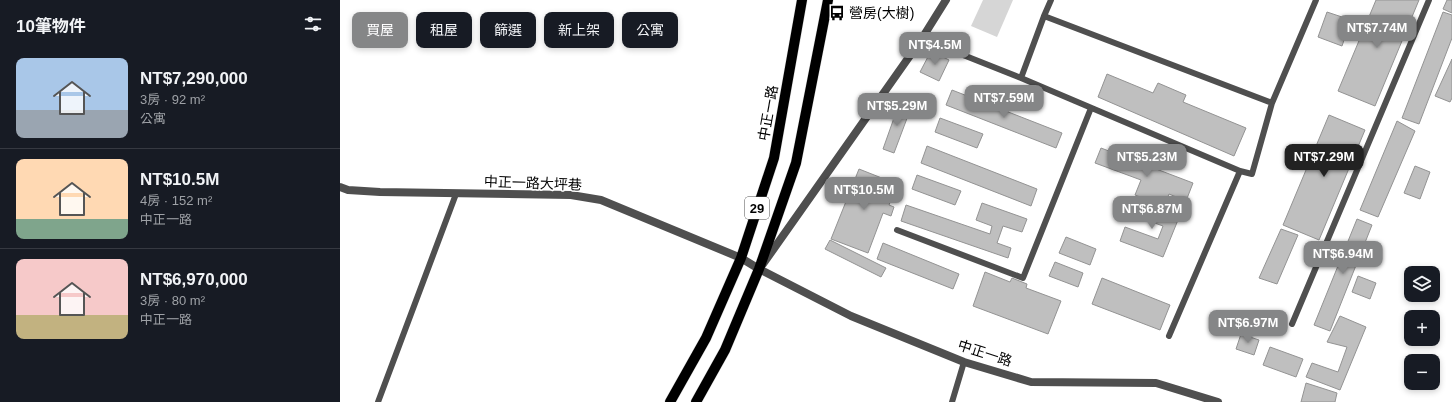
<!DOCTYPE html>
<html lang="zh-TW">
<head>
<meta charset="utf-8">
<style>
  body { margin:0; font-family:Helvetica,"Noto Sans TC",sans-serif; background:#20242c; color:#f1f3f6; height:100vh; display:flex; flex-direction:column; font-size:15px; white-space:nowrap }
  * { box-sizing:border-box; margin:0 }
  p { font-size:13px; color:#9ea1a6 }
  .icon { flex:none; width:22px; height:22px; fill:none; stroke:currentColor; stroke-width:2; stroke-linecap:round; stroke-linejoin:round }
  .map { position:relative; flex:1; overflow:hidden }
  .side { display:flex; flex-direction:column; background:#171b24; width:340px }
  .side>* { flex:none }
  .hud { position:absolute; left:12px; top:12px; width:380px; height:36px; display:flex; gap:8px }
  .controls { position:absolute; left:1064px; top:266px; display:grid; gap:8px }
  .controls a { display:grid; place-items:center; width:36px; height:36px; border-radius:8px; background:#171b24; box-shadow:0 2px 6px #0003; font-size:20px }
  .price { position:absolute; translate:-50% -34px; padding:0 9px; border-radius:8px; background:#858687; color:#fff; font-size:13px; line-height:26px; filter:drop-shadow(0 1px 2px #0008) }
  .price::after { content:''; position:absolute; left:50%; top:24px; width:12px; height:9px; margin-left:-6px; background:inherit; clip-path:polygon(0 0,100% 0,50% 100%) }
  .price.current { background:#222; color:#fff }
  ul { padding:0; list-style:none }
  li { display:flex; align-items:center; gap:12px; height:100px; padding:0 16px }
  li+li { border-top:1px solid #363941 }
  li span { display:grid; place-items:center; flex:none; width:112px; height:80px; border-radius:8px; color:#555 }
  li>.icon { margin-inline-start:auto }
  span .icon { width:48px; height:48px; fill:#fffc; stroke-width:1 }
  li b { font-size:17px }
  h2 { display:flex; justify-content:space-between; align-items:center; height:48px; padding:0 16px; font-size:17px }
  .chip { padding:0 14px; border-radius:8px; background:#171b24; box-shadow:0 2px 6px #0003; font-size:14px; line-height:36px }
  .chip.current { background:#858687; color:#fff }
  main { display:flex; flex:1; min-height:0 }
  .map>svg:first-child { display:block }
  .green { fill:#d6d6d6 }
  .building { fill:#bfbfbf; stroke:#939393 }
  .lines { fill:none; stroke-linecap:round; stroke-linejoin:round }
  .primary-casing { stroke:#dbdbdb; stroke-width:11 }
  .service { stroke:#4f4f4f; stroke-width:6 }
  .minor { stroke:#4f4f4f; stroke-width:8 }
  .primary { stroke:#000; stroke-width:10 }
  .labels { text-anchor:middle; stroke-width:3; stroke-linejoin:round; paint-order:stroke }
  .shield { fill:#fff; stroke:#4c4c4c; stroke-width:1 }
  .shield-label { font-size:13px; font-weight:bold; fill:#000 }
  .poi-label { font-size:14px; fill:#000; stroke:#fff; text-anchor:start }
  .street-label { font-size:14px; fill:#000; stroke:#fff }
</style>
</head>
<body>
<main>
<section class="side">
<h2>10筆物件<svg class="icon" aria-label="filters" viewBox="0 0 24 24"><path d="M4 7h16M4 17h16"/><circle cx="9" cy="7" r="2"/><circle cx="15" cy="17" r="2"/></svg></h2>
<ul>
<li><span style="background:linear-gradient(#a9c7e8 65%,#9aa5b1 0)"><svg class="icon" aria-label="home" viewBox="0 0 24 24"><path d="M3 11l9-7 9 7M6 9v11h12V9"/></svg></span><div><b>NT$7,290,000</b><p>3房 · 92 m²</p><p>公寓</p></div></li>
<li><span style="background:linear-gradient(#ffd9b3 75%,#7fa58c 0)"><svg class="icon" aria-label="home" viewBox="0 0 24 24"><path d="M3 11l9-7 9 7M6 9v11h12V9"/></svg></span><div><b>NT$10.5M</b><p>4房 · 152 m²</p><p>中正一路</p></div></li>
<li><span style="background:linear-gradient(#f6c9c9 70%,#c2b280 0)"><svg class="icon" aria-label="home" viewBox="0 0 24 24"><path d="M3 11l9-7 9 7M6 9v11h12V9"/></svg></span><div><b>NT$6,970,000</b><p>3房 · 80 m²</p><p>中正一路</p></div></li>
</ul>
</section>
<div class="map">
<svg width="1112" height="402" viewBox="0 0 1112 402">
  <rect width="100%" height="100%" fill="#fff"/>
  <!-- green -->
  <path class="green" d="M643,0H673L657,37L631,26Z"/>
  <!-- building -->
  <path class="building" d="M1036,0H1079L1035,106L998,91Z
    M1107,0H1112V13L1103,9Z
    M987,12L1011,20L1002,46L978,37Z
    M1103,12L1112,15V38L1079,124L1062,118Z
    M591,51L609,60L599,81L580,72Z
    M1112,59V98L1110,102L1095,96Z
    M767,74L813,93L818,83L846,95L843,102L906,128L894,156L758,97Z
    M612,90L722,133L716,148L606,105Z
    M560,101L572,105L554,153L543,149Z
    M989,115L1025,130L979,240L943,225Z
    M600,118L643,134L637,148L595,132Z
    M1057,121L1075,131L1038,217L1020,210Z
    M587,146L697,189L691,206L581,163Z
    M761,148L853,183L846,201L829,194L824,206L795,195L801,180L755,163Z
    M1075,166L1090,172L1080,199L1064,193Z
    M519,169L557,184L549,205L554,207L551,216L543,213L528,253L491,239Z
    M577,175L621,191L615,205L572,189Z
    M801,201L840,215L823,257L780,241L785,227L818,239L823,226L795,216Z
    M642,203L687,219L682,232L663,226L657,243L671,248L668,258L561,221L566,205L650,234L652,226L636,220Z
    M1017,219L1032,225L990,331L974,325Z
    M941,229L958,235L937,284L919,278Z
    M726,237L756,249L750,265L719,253Z
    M490,240L546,268L541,277L485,249Z
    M543,243L619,274L613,289L537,259Z
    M715,262L743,273L738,287L709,276Z
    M645,272L670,282L672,278L687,284L686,288L721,301L708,334L633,306Z
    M1018,276L1036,283L1030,299L1012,292Z
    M762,278L830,305L820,330L752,304Z
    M1000,316L1026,327L1000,390L966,377L972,363L998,372L1007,347L987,342Z
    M901,334L919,340L914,355L896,349Z
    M930,347L963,359L956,377L923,365Z
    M966,383L997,393L995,402H961Z"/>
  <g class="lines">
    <!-- primary casing -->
    <g class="primary-casing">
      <path id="primary" d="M330,402L366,338L401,258L434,158L462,0
        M356,402L385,350L419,269L456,163L488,0"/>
    </g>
    <!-- service -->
    <path class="service" d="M711,0L704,16L932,103L976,0
      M704,16L681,78L900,171L912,174L932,103
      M608,49L681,78
      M557,230L683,278L751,108
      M952,324L1089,0
      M829,336L900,171
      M38,402L116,194
      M612,402L624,362"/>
    <!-- minor -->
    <path class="minor" d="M0,187L8,190L40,192L231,195L261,200L401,258L419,269L511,316L624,362L691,382L816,383L878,402
      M423,264L581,40L606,0"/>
    <!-- primary -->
    <use href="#primary" class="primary"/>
  </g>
  <!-- icons -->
  <defs>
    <g id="bus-bare" transform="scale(1.2)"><path d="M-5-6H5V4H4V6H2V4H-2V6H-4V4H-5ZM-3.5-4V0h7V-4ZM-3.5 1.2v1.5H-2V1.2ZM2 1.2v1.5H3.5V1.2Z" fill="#000" stroke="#fff" stroke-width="2.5" paint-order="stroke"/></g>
  </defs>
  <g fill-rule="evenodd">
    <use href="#bus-bare" x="497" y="13"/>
  </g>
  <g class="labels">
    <!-- shield labels -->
    <rect class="shield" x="405" y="197" width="24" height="22" rx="3"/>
    <g class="shield-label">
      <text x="417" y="213">29</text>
    </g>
    <!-- poi labels -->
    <g class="poi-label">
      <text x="509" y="18">營房(大樹)</text>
    </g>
    <!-- street labels -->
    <g class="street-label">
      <text transform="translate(428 113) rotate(-80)" y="5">中正一路</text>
      <text transform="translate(193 183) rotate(2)" y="5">中正一路大坪巷</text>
      <text transform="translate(645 353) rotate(18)" y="5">中正一路</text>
    </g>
  </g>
</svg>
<div class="controls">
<a><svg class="icon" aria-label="layers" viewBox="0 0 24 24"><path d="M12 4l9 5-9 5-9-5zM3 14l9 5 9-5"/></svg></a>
<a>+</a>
<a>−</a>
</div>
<b class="price" style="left:1037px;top:49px">NT$7.74M</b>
<b class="price" style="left:595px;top:66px">NT$4.5M</b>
<b class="price" style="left:664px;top:119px">NT$7.59M</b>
<b class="price" style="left:557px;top:127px">NT$5.29M</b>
<b class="price" style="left:807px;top:178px">NT$5.23M</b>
<b class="price current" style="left:984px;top:178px">NT$7.29M</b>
<b class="price" style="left:524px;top:211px">NT$10.5M</b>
<b class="price" style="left:812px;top:230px">NT$6.87M</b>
<b class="price" style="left:1003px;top:275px">NT$6.94M</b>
<b class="price" style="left:908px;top:344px">NT$6.97M</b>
<div class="hud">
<a class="chip current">買屋</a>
<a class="chip">租屋</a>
<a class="chip">篩選</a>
<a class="chip">新上架</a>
<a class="chip">公寓</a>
</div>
</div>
</main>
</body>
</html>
